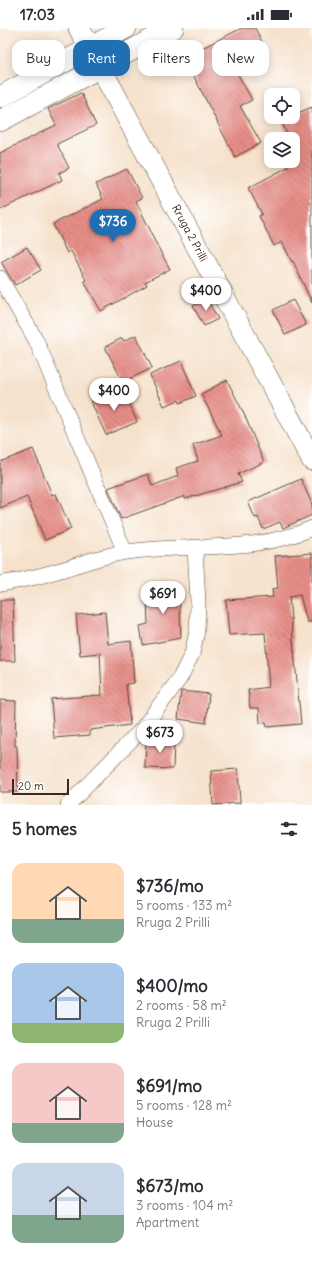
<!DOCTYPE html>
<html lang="en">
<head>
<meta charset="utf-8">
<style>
  body { margin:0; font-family:Delius,sans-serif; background:#f7f7f7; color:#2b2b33; height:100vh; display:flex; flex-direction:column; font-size:15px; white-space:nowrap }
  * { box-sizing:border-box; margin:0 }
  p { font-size:13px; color:#7c7c81 }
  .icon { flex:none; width:22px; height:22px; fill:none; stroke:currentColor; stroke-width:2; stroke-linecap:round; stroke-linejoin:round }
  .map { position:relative; height:777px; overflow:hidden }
  .sheet { display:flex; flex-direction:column; background:#fff; flex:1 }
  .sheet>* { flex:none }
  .hud { position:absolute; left:12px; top:12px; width:288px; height:36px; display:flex; gap:8px }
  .fabs { position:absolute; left:264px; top:60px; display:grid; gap:8px }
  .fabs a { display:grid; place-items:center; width:36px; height:36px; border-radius:8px; background:#fff; box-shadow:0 2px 10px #0003; font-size:20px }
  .scale { position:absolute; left:12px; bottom:10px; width:57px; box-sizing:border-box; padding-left:4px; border:2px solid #3b2a1e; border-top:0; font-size:11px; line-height:14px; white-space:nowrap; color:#3b2a1e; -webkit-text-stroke:3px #fff; paint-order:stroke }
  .price { position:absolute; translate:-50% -34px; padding:0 9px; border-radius:14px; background:#fff; color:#222; font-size:13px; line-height:26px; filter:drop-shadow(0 1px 2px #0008) }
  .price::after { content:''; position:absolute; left:50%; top:24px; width:12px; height:9px; margin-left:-6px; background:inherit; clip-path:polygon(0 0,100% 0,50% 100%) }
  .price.current { background:#1f6fb2; color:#fff }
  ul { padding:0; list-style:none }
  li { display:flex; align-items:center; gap:12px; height:100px; padding:0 12px }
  li span { display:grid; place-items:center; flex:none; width:112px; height:80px; border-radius:12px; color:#555 }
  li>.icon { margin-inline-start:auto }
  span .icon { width:48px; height:48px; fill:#fffc; stroke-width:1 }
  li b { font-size:17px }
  h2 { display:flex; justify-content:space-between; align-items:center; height:48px; padding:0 12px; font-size:17px }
  .tag { padding:0 14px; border-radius:12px; background:#fff; box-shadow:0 2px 10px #0003; font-size:14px; line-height:36px }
  .tag.current { background:#1f6fb2; color:#fff }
  .status { display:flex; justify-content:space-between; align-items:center; height:28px; padding:0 20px; background:#fff; direction:ltr }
  .status svg { height:11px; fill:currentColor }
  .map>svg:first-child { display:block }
  .building { fill:url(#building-back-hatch) }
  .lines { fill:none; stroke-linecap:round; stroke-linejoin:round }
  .street-casing { stroke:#574638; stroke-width:16 }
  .secondary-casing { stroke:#574638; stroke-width:22 }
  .street { stroke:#fff; stroke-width:15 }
  .secondary { stroke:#fff; stroke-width:21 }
  .labels { text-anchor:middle; stroke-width:4; stroke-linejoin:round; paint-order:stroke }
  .street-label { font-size:11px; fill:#3b2a1e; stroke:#fff }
</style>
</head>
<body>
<div class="status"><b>17:03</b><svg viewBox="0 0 49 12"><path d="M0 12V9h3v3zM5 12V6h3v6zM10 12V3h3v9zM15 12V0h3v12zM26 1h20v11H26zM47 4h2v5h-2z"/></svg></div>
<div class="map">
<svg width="312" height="777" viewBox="0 0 312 777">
  <defs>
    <pattern id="building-back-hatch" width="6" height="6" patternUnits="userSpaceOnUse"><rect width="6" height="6" fill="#e78e88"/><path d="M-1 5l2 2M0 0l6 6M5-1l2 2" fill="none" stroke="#bc746f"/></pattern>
  </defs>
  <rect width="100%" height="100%" fill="#fff"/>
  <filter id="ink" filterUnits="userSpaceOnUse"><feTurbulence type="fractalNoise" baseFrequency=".025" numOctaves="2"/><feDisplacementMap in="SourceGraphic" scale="8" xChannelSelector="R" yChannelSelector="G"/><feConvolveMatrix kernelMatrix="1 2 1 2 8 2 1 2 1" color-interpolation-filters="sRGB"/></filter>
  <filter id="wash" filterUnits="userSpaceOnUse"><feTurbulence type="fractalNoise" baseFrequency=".012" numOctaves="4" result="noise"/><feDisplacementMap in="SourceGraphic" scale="16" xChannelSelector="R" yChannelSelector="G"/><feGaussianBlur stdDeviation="0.9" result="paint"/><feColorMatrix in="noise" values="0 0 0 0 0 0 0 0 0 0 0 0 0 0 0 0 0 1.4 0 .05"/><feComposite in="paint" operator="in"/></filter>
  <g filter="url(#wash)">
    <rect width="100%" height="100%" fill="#f6e2cc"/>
    <g id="blocks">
      <!-- building -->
      <path class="building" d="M242,0H255L267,24L235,41L252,72L240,78L261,115L235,129L184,29Z
        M81,65L96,97L57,116L69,140L59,145L62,152L0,182V125L56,97L48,81Z
        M312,79V275L293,233L292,234L282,214L274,218L259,188L262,186L248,160L288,139L285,133H293V111H289L281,92L293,89V87Z
        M127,141L142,170L136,173L152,206H151L170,241L145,254L147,257L101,283L84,253L86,252L71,223L67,225L53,196L103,171L96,156Z
        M27,219L41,242L15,257L1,234Z
        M207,271L218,291L204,298L193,278Z
        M293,272L306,297L285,307L273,282Z
        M136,307L152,340L123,354L105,319L122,310L124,313Z
        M181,333L196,368L180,375L179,372L164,378L150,347Z
        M227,352L244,386L264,434L238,446L242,454L185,471V468L121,491L108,460L148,446L152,458L178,448L176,440L198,433L193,417L222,407L201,366Z
        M123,360L137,394L106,407L91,374Z
        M33,421L52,467L56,466L71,501L45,512L27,469L0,480V434Z
        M301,451L312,476V487L283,500L280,494L263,501L258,489L255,490L248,474Z
        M312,525V594H307L300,567L289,569L301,696L267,699L266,694L260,695L259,680H250L248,662L269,659L265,605L229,607L226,572L273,569L272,561L278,560L275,528Z
        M179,557L181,610L143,617L140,598L148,596L147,572H151L150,558Z
        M0,572H13L15,633H0Z
        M105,584L108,616L131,613L134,655L126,656L130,697L90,702V707L54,710L51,671L102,667L100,625L80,627L76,587Z
        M181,663L209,666L206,695L178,691Z
        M0,672L16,673L15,718H17L18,764H0Z
        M146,710L174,711L173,741L145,740Z
        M238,741L240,775L213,777L211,743Z"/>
    </g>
  </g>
  <g filter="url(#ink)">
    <use href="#blocks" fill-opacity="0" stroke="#574638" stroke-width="1"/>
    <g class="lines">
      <!-- street casing -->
      <g class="street-casing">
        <path id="street" d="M0,250L36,312L125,524
          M0,556C17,553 34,550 50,545C77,538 98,528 126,524C187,515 255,526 312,500
          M68,777L142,701L180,650L192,626L197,603L198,574L195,520"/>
      </g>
      <!-- secondary casing -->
      <g class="secondary-casing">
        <path id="secondary" d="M79,0L312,432
          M0,69L126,0
          M0,93L173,0"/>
      </g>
      <!-- street -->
      <use href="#street" class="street"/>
      <!-- secondary -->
      <use href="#secondary" class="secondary"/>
    </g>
  </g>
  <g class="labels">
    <!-- street labels -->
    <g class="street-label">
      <text transform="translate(190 205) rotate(62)" y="4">Rruga 2 Prilli</text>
    </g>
  </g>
</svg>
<div class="fabs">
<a><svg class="icon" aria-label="locate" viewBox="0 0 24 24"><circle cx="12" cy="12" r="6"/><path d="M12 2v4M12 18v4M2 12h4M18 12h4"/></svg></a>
<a><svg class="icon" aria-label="layers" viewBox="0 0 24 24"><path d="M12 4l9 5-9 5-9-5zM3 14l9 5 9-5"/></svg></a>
</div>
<div class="scale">20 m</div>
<b class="price current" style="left:113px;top:215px">$736</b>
<b class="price" style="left:206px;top:284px">$400</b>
<b class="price" style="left:114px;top:384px">$400</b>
<b class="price" style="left:163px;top:587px">$691</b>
<b class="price" style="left:160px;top:726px">$673</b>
<div class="hud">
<a class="tag">Buy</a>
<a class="tag current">Rent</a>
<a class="tag">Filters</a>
<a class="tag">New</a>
</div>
</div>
<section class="sheet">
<h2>5 homes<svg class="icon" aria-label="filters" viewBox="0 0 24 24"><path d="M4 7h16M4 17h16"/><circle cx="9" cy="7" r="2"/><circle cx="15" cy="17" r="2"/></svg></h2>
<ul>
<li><span style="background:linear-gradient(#ffd9b3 70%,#7fa58c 0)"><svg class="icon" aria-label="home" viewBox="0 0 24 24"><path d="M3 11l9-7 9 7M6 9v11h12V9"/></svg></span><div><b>$736/mo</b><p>5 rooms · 133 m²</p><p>Rruga 2 Prilli</p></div></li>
<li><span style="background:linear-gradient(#a9c7e8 75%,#8fb573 0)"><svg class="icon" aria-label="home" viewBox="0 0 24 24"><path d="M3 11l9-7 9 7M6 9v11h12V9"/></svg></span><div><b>$400/mo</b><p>2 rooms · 58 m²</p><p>Rruga 2 Prilli</p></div></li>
<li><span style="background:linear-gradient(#f6c9c9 75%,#7fa58c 0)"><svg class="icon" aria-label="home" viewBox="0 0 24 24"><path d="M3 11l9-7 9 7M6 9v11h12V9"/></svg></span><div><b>$691/mo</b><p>5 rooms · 128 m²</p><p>House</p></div></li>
<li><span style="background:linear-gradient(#c9d6e8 65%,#7fa58c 0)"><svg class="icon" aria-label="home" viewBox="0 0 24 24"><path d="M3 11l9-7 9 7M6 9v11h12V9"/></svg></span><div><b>$673/mo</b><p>3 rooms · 104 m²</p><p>Apartment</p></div></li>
</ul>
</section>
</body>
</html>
